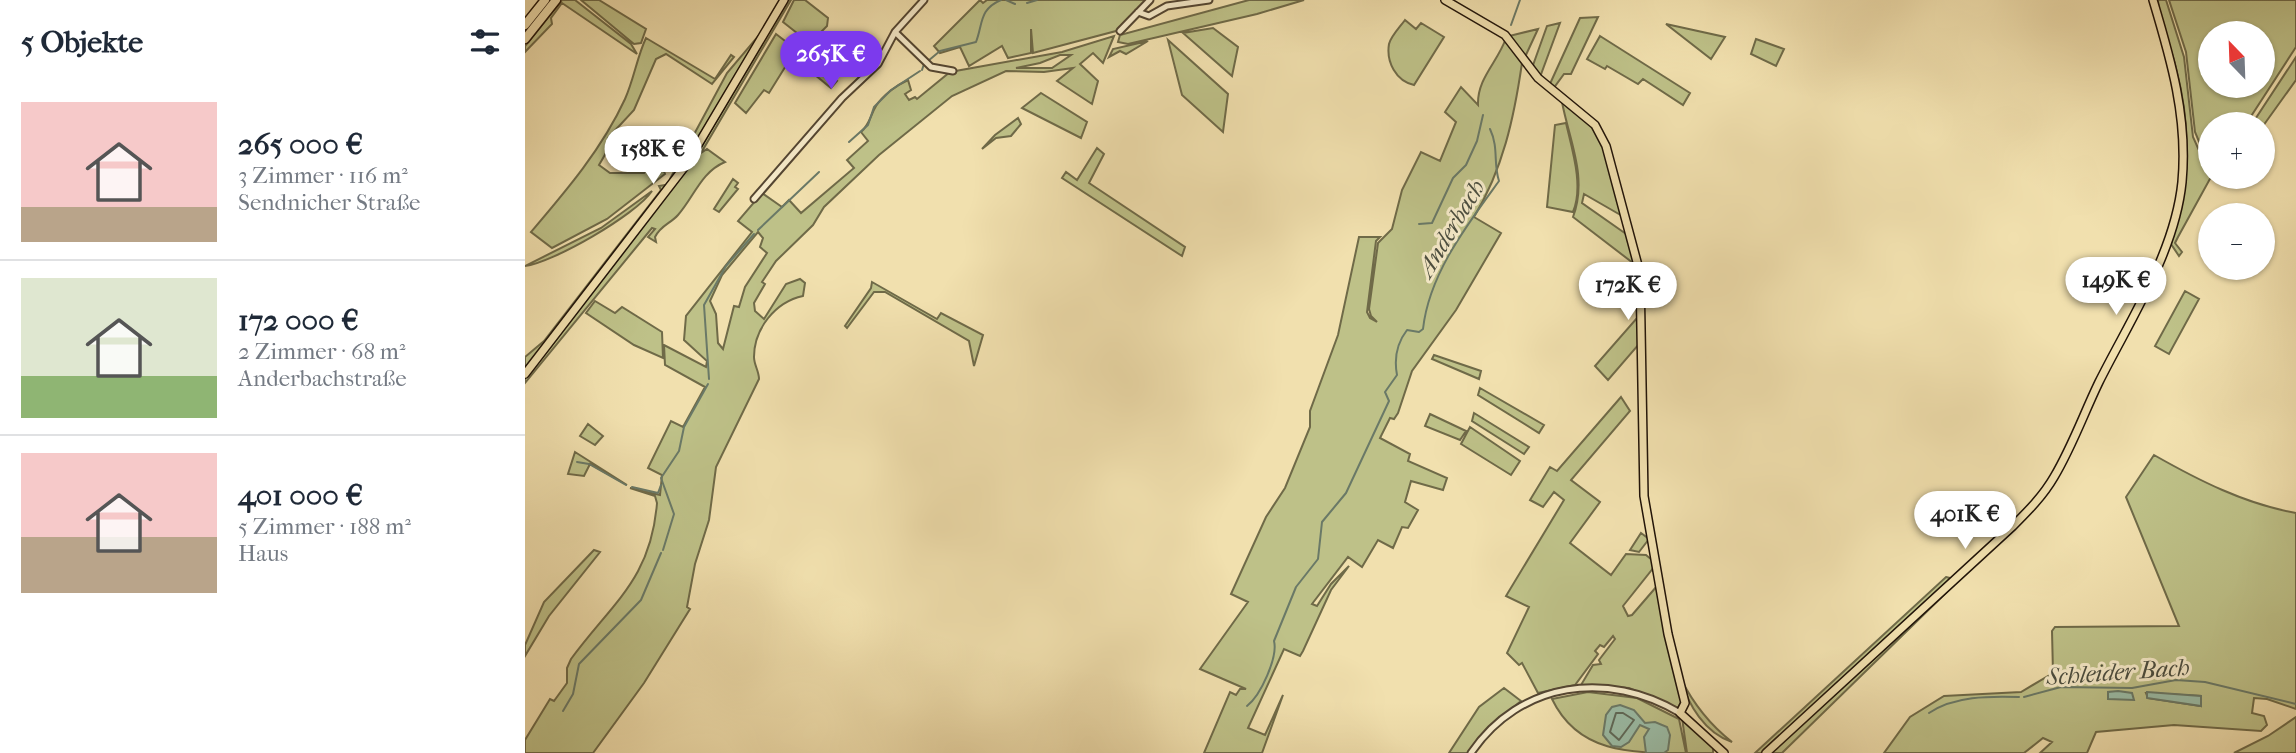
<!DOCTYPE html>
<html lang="de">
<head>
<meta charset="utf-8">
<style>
  body { margin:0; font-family:"IM FELL French Canon",serif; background:#f6f6f7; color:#1f2937; height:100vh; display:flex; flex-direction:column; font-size:26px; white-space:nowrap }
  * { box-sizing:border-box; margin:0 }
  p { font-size:23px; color:#747a83 }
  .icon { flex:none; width:38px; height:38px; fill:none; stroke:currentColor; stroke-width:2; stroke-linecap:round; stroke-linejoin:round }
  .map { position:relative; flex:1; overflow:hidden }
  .sheet { display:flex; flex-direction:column; background:#fff; width:525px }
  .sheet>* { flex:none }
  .needle { width:46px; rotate:337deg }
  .fabs { position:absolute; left:1673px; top:21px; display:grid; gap:14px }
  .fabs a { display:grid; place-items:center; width:77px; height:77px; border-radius:50%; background:#fff; box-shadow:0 2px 5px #0004; font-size:35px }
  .price { position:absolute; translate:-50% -60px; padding:0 16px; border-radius:24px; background:#fff; color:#222; font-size:23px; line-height:46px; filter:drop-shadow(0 2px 4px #0008) }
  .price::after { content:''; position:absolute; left:50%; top:42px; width:21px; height:16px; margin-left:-10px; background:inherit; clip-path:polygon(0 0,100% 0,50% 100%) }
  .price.on { background:#7c3aed; color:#fff }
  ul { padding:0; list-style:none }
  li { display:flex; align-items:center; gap:21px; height:175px; padding:0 21px }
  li+li { border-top:2px solid #e0e1e3 }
  li span { display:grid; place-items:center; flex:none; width:196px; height:140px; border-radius:0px; color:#555 }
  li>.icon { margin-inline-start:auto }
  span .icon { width:84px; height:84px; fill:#fffc; stroke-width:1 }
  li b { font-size:30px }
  h2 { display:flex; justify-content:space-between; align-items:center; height:84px; padding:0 21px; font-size:30px }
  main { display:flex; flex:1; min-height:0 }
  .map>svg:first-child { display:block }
  .green { fill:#bec188; stroke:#6f6a48; stroke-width:2; fill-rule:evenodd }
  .water { fill:#9bbda7; stroke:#6a7967; stroke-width:2 }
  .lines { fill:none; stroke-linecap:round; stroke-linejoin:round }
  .shore { stroke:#5e6858; stroke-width:2 }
  .stream { stroke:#6a7967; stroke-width:2 }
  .minor-casing { stroke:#544632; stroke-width:9 }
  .major-casing { stroke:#201308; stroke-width:10 }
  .highway-casing { stroke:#201308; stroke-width:11 }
  .minor { stroke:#f6ebca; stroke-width:5 }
  .major { stroke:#f1e0ae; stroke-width:7 }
  .highway { stroke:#f1e0ae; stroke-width:8 }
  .labels { text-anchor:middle; stroke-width:6; stroke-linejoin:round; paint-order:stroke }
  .water-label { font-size:24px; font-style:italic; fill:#4b4e40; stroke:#f6ebca }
</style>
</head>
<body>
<main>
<section class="sheet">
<h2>5 Objekte<svg class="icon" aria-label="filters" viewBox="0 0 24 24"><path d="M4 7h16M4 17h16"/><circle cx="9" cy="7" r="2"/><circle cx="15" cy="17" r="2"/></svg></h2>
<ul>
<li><span style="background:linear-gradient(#f6c9c9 75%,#b9a48a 0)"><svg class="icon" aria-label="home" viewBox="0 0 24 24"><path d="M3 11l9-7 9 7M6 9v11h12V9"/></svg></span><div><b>265 000 €</b><p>3 Zimmer · 116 m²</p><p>Sendnicher Straße</p></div></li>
<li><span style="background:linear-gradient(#dfe7d0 70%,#8fb573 0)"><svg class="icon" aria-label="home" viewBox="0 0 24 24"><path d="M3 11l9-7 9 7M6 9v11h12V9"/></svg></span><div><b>172 000 €</b><p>2 Zimmer · 68 m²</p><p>Anderbachstraße</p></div></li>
<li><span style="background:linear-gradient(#f6c9c9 60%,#b9a48a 0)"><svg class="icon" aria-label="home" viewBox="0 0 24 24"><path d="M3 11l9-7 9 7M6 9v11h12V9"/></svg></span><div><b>401 000 €</b><p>5 Zimmer · 188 m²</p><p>Haus</p></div></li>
</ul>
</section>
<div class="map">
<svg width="1771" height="753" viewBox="0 0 1771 753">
  <rect width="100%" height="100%" fill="#f1e0ae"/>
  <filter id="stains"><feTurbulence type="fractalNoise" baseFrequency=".00286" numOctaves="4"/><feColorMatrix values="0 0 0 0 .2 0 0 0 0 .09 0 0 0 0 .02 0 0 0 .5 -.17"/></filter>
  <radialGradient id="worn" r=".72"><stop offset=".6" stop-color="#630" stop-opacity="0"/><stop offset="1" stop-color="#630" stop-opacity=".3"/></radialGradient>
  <!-- green -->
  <path class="green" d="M37,0H50L106,44L112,54L37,3L26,18L27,24L0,52V46Z
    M56,0H74L121,29L116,43L109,44Z
    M262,0H266L176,153L182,149L200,162C176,172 169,197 153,215C145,224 136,225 130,237L131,242L123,237L130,229L127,228L0,383V378L172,154Z
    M269,0H280L303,18L302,26L293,35L297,40L291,48L258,22Z
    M455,0L458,3L462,0H621L591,31L508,53L506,29V53L483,58L477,46L444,66L435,47L415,53L409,46Z
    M724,0H779L732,14L603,44L593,42L595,35Z
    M1633,0H1641L1659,57L1668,137L1686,177L1653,237L1650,243L1657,252L1654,256L1646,244C1665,185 1667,129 1651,68C1646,46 1634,22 1633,0Z
    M1644,0H1771V47L1721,124H1685V168L1670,132L1661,52ZM1738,33V86H1685V33Z
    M1073,17L1046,74H1039L1028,89L1024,86L1055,18Z
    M880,20L891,29L896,23L919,37L889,85C871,81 861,62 864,44C866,36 875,27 880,20Z
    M1035,23L1015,77L1007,68L1022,26Z
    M1141,24L1200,37L1186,59Z
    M240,28L200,99L145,179L202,73Z
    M688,28L713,47L707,76L658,33Z
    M1013,29L1000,57L984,36Z
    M251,34L312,81L306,88L267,56L244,93L239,90L221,113L210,103Z
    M589,36L578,63L568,53L555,64L573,81L567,104L532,81L548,68L519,72L481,71L427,96L354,155L299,207L288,225L251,261L237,282L240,284L229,303L230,311L239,319L261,284L275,279L280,283L278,296C250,302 229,329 229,357C229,365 234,371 234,379L191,467L184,520L170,564L162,607L165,609L119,683L68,753H0V740L25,699L29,701L42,683V668L46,659C88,602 126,579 132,503L130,496L105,488L135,495L137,475L123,468L146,421L158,427L180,387L140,365L139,345L181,367L182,361L159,340L161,316L227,232L213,221L237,193L257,207L264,200L276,213L329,168L322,160L343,141L336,132C345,124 345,116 351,106C358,95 372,85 383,80L386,90L380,94L384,100L390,97L392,99L425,72L537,52ZM535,55H546L527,68H491L515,63ZM233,232L238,238L235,247L242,253L220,287L214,307L209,306L198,349L193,343L191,314L185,301L197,275Z
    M1075,36L1165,93L1158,105L1118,79L1113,84L1082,66L1080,69L1062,59Z
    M121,38L190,79L206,55L209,57L187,84L141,54L131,59L109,110L83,138L85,146L74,165L85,173H119L125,160L138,169L140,174L82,219L27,248L6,232C41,191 77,149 100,99C109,79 112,57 121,38Z
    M981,38L997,63C989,118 978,169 949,217L976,233L931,310L887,371L873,413L869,419L865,418L855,438L885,454L883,461L922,478L918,490L886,481L880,502L893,510L883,528L877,527L868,548L853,540L837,567L823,557L787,604L792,606L806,584L824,566L806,590L778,651L775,656L759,649L723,728L740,735L758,695L737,753H679L705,692L711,695L715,689H721L675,669L723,602L706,594L741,517L760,488L785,427V411L813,335L834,237H855L851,241L842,312L845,318L852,322L846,316L844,309L853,243L867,229L877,190L896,152L915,161L931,122L920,112L936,87L953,105C952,78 973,62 981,38Z
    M1231,39L1259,49L1251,66L1226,54Z
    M643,40L703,94L698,132L657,95Z
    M623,41L601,54L595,51L584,57L588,49Z
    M1771,57V80L1738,126L1727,124Z
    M516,93L562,122L556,138L497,108Z
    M1037,102L1062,121L1075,137L1099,217L1059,194L1057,203L1104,236L1115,284V343L1083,380L1070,366L1113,317L1108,263L1048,217C1063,177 1044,140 1037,102Z
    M493,118L496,124L486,136L471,138L457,149L470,135Z
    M1041,123C1047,149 1059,186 1048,212L1022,207L1030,125Z
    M572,148L579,154L564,183L660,247L657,256L537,178L541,172L552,180Z
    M208,179L213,183L210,187L213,189L194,212L189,209Z
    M140,185L138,193L0,370V357L19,341L136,190L134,186Z
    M127,191C111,215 27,263 0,266L76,228Z
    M347,282L412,319L416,313L458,335L449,366L444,341L360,292H349L322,328L320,326L346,288Z
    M1660,291L1674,299L1644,354L1630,346Z
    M70,301L90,313L97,307L137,332L138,358L109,345L61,313Z
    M909,355L956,371L954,379L907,359Z
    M955,388L1019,425L1014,433L953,395Z
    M1096,397L1105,411L1046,480L1075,502L1045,543L1086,575L1101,554L1121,555L1127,560L1129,567L1098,606L1103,616L1107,615L1132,586L1157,700L1153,708L1104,688L1056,685L1068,665L1076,664L1074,660L1090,639L1088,636L1079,647L1075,645L1070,651L1073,654L1050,685L1013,693L997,663L994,665L982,653L1004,607L981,596L1039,500L1029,492L1018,507L1005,500L1025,467L1032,471Z
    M949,413L1004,447L999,454L947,421Z
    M905,414L941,431L935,440L900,426Z
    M63,424L78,436L70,445L55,436Z
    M945,427L995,461L986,475L936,444Z
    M50,452L102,485L65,464L59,476L43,474Z
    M1629,455C1673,480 1720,504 1771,513V709L1742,699L1729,698L1727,713L1739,716L1742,725L1736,731L1649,725L1571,732L1562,753H1515L1527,742L1518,738L1499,753H1359L1385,717L1419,696L1496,692L1528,673L1527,631L1530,627L1654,626L1601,497ZM1621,693L1676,696V706L1623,698Z
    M1116,533L1124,539L1114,552L1105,550Z
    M69,550L75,552L24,616L0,656V645L19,602Z
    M1421,577L1425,578L1424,582L1236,753H1230Z
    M1429,585L1257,753H1245Z
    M1156,679C1169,705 1184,724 1207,742C1180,733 1163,705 1156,679Z
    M979,688L996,701L963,728L943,753H924L954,707Z
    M1063,692L1112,698L1154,719L1161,753C1104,753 1053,753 1027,699Z
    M1771,717V753H1709L1743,736Z
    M1157,718L1188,745V753H1162Z"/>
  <!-- water -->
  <path class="water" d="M1593,691L1607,693L1609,700L1583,699V692Z
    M1622,692L1676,696V706L1622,698Z
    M1095,705L1109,710L1120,723L1130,722L1142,727L1145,735L1143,750L1139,753H1121L1119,737L1124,729L1115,725L1104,742L1096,747L1087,746L1078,735L1081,715L1087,707Z"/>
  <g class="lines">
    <!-- shore -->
    <path class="shore" d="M1091,713H1098L1109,720L1094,740L1085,732Z"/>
    <!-- stream -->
    <path class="stream" d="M481,0L490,4
      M502,3L512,0
      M986,25L995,0
      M403,61L415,51L451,42C458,24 454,9 476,0
      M397,70L399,64
      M324,142L343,125L349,107L366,90L395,71
      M894,224L907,223L928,178L941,165L952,141L958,115
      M233,230L294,172
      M184,379L179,305L201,266L229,234
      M52,462L64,464L101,485
      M107,487L133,493L136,485
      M138,550L149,514L136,478L154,451L159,427L183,384
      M1499,697L1536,687L1607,688L1651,680L1680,682L1771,704
      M722,706C736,695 753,657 749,641L771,587L793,559L797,522L821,493L864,401L860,392L872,375C869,359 872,343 882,330L894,332L898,329C904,274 942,225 974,181C968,163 974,148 965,129
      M38,711L48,694L54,664L116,600L136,553
      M1404,713C1429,696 1464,696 1494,697"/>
    <!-- minor casing -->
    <g class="minor-casing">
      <path id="minor" d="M613,12L624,16L642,6L684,0
        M595,31L625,0
        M370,32L406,67L428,71
        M229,199L317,98L353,64L370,32L399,0
        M946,753C995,681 1083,670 1155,713"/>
    </g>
    <!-- major casing -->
    <g class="major-casing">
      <path id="major" d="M920,0L980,35L1013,78L1070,125L1081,146L1115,273L1119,496L1143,634L1160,703L1155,713L1199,753
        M0,374L161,165L259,0
        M1241,753L1488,526C1503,511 1518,496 1529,477C1547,447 1559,413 1574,382C1605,320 1650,252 1657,182C1663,118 1646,60 1628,0"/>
    </g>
    <!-- highway casing -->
    <g class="highway-casing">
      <path id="highway" d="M0,25L20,0
        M0,39L31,0"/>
    </g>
    <!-- minor -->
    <use href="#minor" class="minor"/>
    <!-- major -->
    <use href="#major" class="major"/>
    <!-- highway -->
    <use href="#highway" class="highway"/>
  </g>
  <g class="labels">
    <!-- water labels -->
    <g class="water-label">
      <text transform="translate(926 228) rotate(-59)" y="8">Anderbach</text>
      <text transform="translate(1593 672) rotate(-4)" y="8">Schleider Bach</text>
    </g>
  </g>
  <rect width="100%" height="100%" filter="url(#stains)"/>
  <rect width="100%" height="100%" fill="url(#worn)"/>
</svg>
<div class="fabs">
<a><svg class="needle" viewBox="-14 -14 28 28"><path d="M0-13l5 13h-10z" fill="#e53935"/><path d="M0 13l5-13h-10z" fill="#747a83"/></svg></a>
<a>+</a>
<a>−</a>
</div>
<b class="price on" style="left:306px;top:91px">265K €</b>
<b class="price" style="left:128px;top:186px">158K €</b>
<b class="price" style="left:1591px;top:317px">149K €</b>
<b class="price" style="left:1103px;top:322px">172K €</b>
<b class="price" style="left:1440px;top:551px">401K €</b>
</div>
</main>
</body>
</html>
